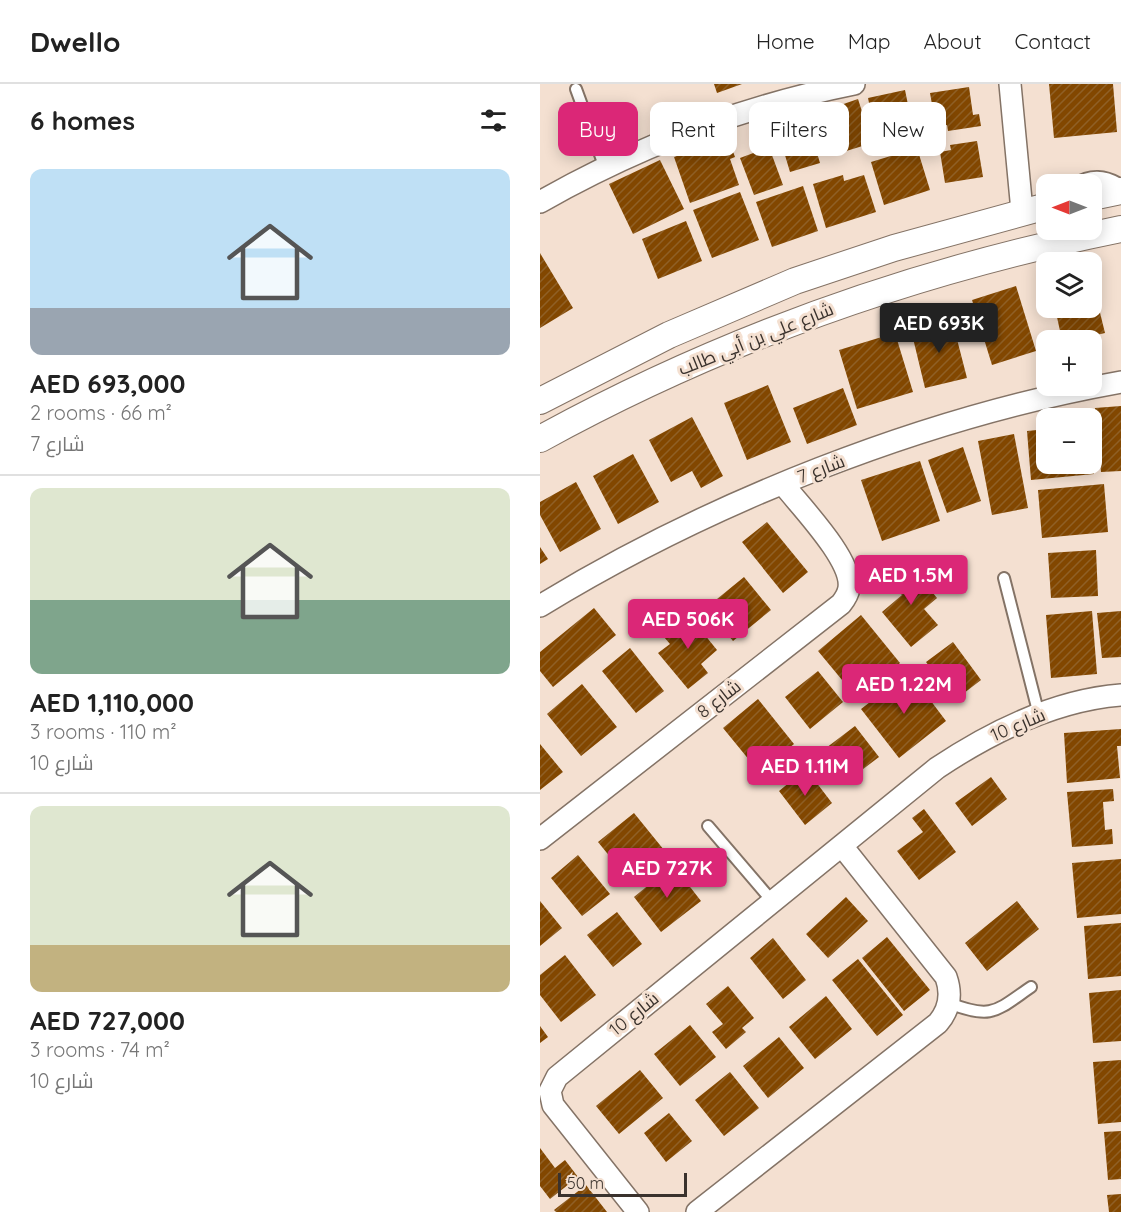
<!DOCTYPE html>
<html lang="en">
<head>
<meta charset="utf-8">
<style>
  body { margin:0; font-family:Quicksand,Cairo,sans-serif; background:#f6f6f6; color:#222; height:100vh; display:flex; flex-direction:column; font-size:22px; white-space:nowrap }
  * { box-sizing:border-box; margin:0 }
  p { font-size:20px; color:#767676 }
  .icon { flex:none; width:33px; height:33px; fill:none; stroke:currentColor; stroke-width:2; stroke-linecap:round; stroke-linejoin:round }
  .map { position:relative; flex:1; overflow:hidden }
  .details { display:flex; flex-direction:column; background:#fff; width:540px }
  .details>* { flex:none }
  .hud { position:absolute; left:18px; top:18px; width:472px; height:54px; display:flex; gap:12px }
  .needle { width:39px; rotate:270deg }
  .fabs { position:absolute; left:496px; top:90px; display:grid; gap:12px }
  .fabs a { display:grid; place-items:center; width:66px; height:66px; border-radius:12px; background:#fff; box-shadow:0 3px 15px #0003; font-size:30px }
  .scale { position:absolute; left:18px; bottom:15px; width:129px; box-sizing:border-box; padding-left:6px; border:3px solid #3a322d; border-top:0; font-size:16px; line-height:21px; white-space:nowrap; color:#3a322d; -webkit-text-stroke:4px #f4e0d1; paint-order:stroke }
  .price { position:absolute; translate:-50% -51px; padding:0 14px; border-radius:6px; background:#db2777; color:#fff; font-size:20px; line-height:39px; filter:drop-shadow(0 2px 3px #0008) }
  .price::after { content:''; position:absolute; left:50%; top:36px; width:18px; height:14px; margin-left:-9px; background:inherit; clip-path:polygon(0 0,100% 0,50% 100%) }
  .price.active { background:#222; color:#fff }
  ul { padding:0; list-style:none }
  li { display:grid; align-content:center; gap:12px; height:318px; padding:0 30px }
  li+li { border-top:2px solid #e0e0e0 }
  li span { display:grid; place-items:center; height:186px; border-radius:12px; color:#555 }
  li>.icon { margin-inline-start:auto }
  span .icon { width:108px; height:108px; fill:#fffc; stroke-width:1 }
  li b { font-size:26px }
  h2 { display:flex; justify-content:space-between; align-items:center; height:72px; padding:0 30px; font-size:26px }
  .tag { padding:0 21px; border-radius:12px; background:#fff; box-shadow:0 3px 15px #0003; font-size:21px; line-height:54px }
  .tag.active { background:#db2777; color:#fff }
  header { display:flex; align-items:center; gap:36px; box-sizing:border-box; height:84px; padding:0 30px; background:#fff; border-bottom:2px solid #e0e0e0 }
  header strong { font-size:28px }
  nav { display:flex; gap:33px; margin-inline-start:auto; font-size:21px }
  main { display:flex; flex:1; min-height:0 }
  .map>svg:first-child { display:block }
  .building { fill:url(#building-hatch) }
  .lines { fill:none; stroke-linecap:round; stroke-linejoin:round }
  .service-casing { stroke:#847366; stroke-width:14 }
  .minor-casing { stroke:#847366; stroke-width:24 }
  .tertiary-casing { stroke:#847366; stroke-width:28 }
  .service { stroke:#fff; stroke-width:10 }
  .minor { stroke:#fff; stroke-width:21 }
  .tertiary { stroke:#fff; stroke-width:26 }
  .labels { text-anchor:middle; stroke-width:6; stroke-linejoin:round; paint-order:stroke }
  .street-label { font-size:18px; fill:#3a322d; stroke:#f4e0d1 }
</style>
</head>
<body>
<header>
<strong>Dwello</strong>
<nav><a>Home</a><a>Map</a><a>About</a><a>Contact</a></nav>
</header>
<main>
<section class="details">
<h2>6 homes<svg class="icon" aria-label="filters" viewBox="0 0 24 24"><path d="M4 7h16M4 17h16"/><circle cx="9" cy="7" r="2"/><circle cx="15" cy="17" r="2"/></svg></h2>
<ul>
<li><span style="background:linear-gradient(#bfe0f5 75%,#9aa5b1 0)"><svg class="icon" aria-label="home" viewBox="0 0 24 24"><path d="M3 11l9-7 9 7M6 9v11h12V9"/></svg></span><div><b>AED 693,000</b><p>2 rooms · 66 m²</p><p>شارع 7</p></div></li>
<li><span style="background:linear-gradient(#dfe7d0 60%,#7fa58c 0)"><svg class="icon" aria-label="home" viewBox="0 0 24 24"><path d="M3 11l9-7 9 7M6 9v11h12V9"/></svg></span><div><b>AED 1,110,000</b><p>3 rooms · 110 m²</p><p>شارع 10</p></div></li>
<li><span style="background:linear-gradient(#dfe7d0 75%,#c2b280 0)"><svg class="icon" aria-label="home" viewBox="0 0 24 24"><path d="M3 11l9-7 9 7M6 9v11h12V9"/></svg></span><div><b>AED 727,000</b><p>3 rooms · 74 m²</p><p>شارع 10</p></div></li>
</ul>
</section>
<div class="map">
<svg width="581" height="1128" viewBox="0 0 581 1128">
  <defs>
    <pattern id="building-hatch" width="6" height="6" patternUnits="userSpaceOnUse" patternTransform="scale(1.5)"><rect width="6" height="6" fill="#824700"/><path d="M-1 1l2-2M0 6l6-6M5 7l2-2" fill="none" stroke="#8f6026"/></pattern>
  </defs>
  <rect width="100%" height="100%" fill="#f4e0d1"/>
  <!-- building -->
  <path class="building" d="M174,0H202L177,9Z
    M509,0H573L577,48L514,54Z
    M429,3L433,31L439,30L441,42L408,47L407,41L396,43L390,9Z
    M365,6L376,60L339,67L328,14Z
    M318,15L332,59L300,69L286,26Z
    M266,32L280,79L250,88L236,41Z
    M188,54L195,73L190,75L199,101L150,119L134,73Z
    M437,57L443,93L405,99L400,68L411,66L410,61Z
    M229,63L243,101L214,111L200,74Z
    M377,64L390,106L344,121L331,78Z
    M120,76L144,125L93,150L69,100Z
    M303,91L304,97L324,91L336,128L286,144L273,100Z
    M263,102L278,147L232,163L216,118Z
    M200,108L219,156L172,174L153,126Z
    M146,137L162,177L118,195L102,155Z
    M0,169L33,224L0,244Z
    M552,196L565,249L535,256H522L515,224H552Z
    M476,202L496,267L452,281L432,216Z
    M412,236L427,294L385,304L371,246Z
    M355,249L373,308L317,325L299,266Z
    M228,301L251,358L207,376L184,319Z
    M303,304L317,341L267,360L253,324Z
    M581,322V387L561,388L555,324Z
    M152,333L183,392L161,404L152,387L131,398L109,356Z
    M507,345V380H553L554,390L491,396L487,347Z
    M474,350L488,424L452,431L438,357Z
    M423,363L441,417L407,429L388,376Z
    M93,370L119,418L78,440L53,392Z
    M380,377L400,437L342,457L321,396Z
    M36,398L61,445L20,468L0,431V418Z
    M564,400L568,448L502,454L498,406Z
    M227,438L268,488L243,509L202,458Z
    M0,463L8,475L0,480Z
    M556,466L558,512L511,514L508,469Z
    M368,478L397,514L384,525L398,541L371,563L342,528L362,511L348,495Z
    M204,493L231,526L193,557L166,524Z
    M54,524L76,551L13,603L0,587V568Z
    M156,526L167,540L160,545L177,566L161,580L168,589L148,605L118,569L130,560L124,553Z
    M552,527L557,590L511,594L506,531Z
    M581,527V573L562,574L557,529Z
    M321,531L360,579L317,614L278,567Z
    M413,558L441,596L415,616L386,578Z
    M90,564L124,607L96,629L62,587Z
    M278,587L303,618L270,645L245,613Z
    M369,588L406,637L359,674L321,625Z
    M42,600L77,643L41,672L7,630Z
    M218,615L254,660L219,688L183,644Z
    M315,642L339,673L310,695L286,664Z
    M581,645V662H577L580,694L527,699L524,649Z
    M0,660L23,688L0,706Z
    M266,685L292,719L265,741L239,707Z
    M451,693L467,715L432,742L415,719Z
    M573,705L574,717L563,718L565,746L572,745L573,760L532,763L527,708Z
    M384,725L416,768L379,796L357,767L383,748L372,734Z
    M94,729L124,766L88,795L58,758Z
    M38,771L70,810L42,832L11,794Z
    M581,775V830L537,834L532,779Z
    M133,781L161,817L121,848L94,813Z
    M306,813L328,837L288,874L266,850Z
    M0,817L22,844L0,862Z
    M477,817L499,845L447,887L425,859Z
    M77,828L102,860L73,883L47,851Z
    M581,839V892L548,895L544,842Z
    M347,853L390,906L364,927L322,874Z
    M233,854L266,896L243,915L210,874Z
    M25,871L56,911L21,938L0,911V891Z
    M318,875L363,931L337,952L292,896Z
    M188,902L214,934L202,944L206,948L186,965L172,948L183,940L166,920Z
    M581,906V957L553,959L549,909Z
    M286,912L312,945L275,975L249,943Z
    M150,941L176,973L140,1002L114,970Z
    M0,942L8,953L0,959Z
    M239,953L264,984L228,1014L203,982Z
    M581,976V1038L558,1040L553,978Z
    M100,986L123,1014L79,1050L56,1022Z
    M190,988L219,1024L184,1052L155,1016Z
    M129,1029L152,1057L126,1078L104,1049Z
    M581,1047V1095L568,1096L564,1048Z
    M0,1064L15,1084L25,1076L38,1093L10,1115L0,1102Z
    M46,1101L67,1128H16L14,1126Z
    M581,1110V1128H569L567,1111Z"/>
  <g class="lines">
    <!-- service casing -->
    <g class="service-casing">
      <path id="service" d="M36,5L65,84
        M535,100C550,90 566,91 581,101
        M464,494L499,631
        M168,742L233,818
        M409,919C452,936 456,927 491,903"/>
    </g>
    <!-- minor casing -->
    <g class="minor-casing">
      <path id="minor" d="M470,0L482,127
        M0,118C97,63 204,22 314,0
        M0,522C170,418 384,333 581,298
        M0,755L301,520C305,515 308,511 309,504C313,476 260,422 243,400
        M98,1128L13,1021L10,1007L17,993L397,684C451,648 515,616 581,611
        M157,1128L398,939C410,925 412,910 406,893L302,762"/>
    </g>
    <!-- tertiary casing -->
    <g class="tertiary-casing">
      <path id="tertiary" d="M552,113L581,107
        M0,317L129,251L255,197L354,164L507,122
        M0,355C182,255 378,186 581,145"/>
    </g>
    <!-- service -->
    <use href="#service" class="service"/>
    <!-- minor -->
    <use href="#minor" class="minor"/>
    <!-- tertiary -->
    <use href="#tertiary" class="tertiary"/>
  </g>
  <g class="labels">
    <!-- street labels -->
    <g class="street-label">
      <text transform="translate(216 255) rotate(-22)" y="6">شارع علي بن أبي طالب</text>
      <text transform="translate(281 385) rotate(-21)" y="6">شارع 7</text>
      <text transform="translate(179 615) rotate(-38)" y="6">شارع 8</text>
      <text transform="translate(478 641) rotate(-23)" y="6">شارع 10</text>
      <text transform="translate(94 930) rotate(-39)" y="6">شارع 10</text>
    </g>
  </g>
</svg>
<div class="fabs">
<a><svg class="needle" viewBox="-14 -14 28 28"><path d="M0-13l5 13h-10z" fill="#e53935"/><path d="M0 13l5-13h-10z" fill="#767676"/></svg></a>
<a><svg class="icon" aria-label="layers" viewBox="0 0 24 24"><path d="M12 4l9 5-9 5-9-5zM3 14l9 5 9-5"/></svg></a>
<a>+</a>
<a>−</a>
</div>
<div class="scale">50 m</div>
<b class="price active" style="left:399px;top:270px">AED 693K</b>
<b class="price" style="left:371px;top:522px">AED 1.5M</b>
<b class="price" style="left:148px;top:566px">AED 506K</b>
<b class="price" style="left:364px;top:631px">AED 1.22M</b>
<b class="price" style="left:265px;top:713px">AED 1.11M</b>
<b class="price" style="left:127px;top:815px">AED 727K</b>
<div class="hud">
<a class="tag active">Buy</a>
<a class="tag">Rent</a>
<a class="tag">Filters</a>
<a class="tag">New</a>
</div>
</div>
</main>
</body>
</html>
